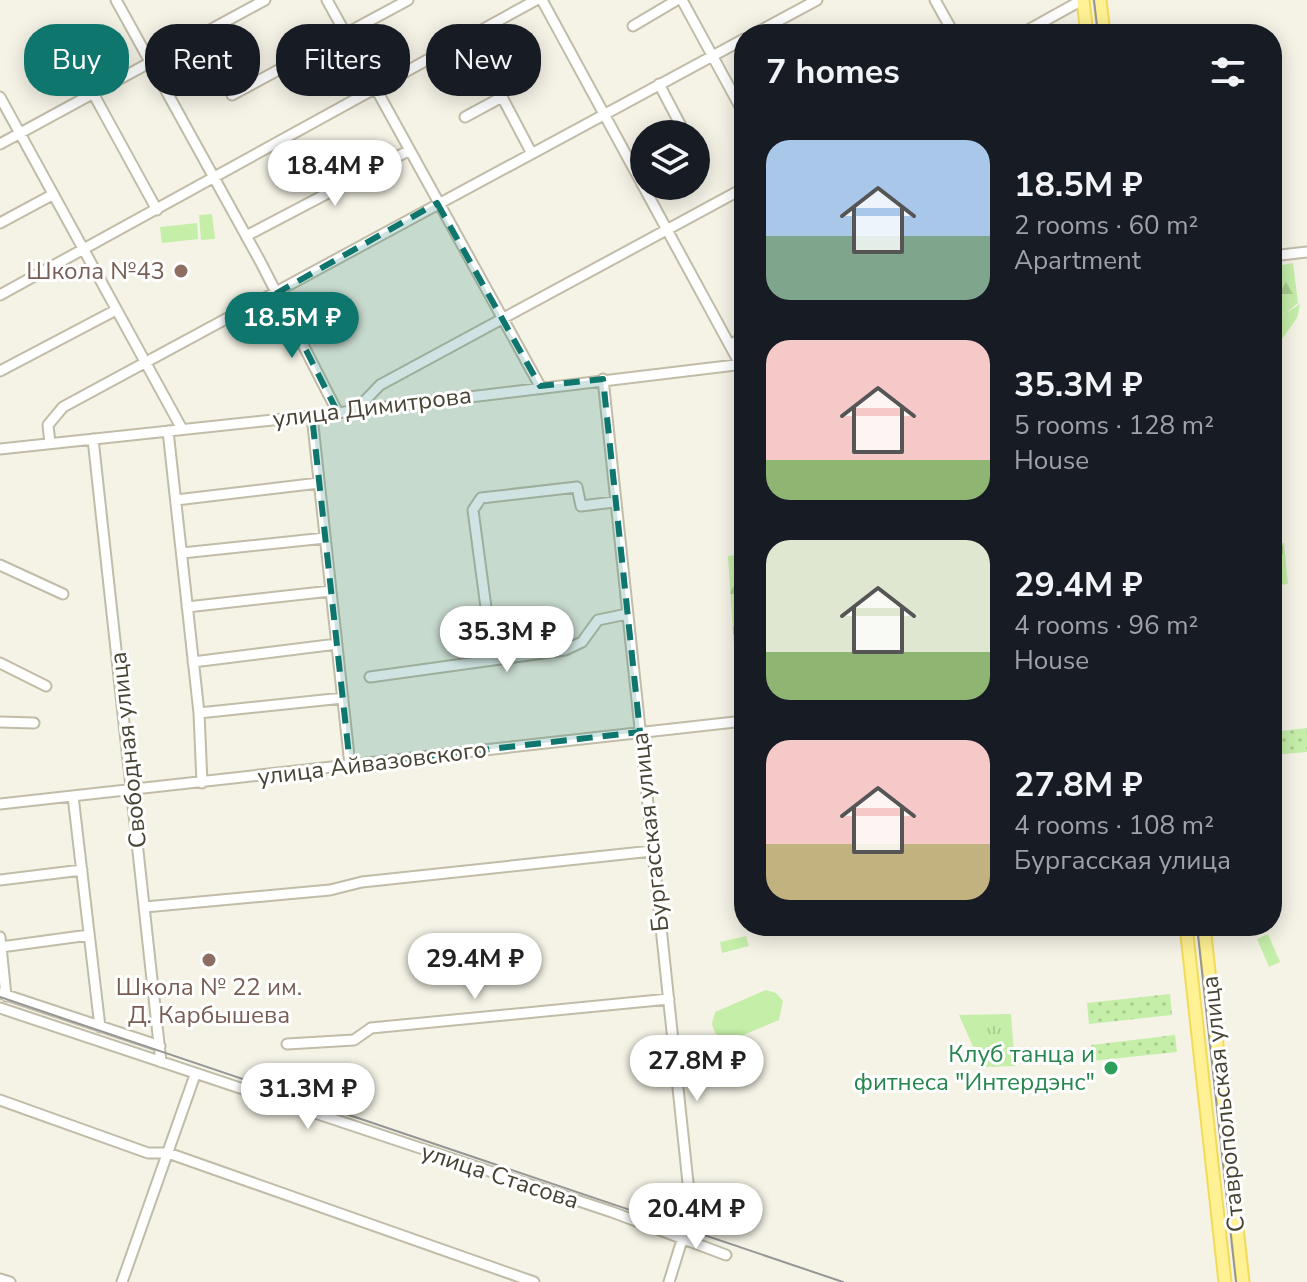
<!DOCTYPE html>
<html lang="en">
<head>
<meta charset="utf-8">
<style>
  body { margin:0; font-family:"Nunito Sans",sans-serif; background:#242831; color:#f1f3f6; height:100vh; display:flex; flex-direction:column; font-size:30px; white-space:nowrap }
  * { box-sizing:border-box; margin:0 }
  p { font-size:26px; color:#9ea1a6 }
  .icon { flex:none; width:44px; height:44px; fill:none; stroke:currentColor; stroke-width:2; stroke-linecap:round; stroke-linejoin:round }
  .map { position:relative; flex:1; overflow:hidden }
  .panel { position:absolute; left:734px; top:24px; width:548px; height:912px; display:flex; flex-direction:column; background:#171b24; border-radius:32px; box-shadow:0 4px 20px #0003 }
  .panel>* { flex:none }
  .banner { position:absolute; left:24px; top:24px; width:590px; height:72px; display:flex; gap:16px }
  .fabs { position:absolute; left:630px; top:120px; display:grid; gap:16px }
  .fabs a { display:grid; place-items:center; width:80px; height:80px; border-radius:50%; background:#171b24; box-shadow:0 4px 20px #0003; font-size:40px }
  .price { position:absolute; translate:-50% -68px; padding:0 18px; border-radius:28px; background:#fff; color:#222; font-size:26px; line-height:52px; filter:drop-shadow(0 2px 4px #0008) }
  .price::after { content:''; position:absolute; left:50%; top:48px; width:24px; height:18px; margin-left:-12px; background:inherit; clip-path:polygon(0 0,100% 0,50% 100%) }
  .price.selected { background:#0f766e; color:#fff }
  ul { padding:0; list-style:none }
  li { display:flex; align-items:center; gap:24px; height:200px; padding:0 32px }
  li span { display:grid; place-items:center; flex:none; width:224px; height:160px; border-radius:24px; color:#555 }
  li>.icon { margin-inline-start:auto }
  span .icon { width:96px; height:96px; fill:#fffc; stroke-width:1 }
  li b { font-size:34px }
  h2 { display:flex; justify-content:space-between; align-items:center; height:96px; padding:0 32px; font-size:34px }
  .tag { padding:0 28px; border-radius:32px; background:#171b24; box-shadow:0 4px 20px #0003; font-size:28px; line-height:72px }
  .tag.selected { background:#0f766e; color:#fff }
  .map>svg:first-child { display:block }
  .grass { fill:url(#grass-tufts) }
  .forest { fill:url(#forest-firs) }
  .park { fill:url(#park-dots) }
  .pitch { fill:#c5eea9 }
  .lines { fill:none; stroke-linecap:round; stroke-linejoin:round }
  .minor-casing { stroke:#c1bca7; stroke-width:13 }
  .major-casing { stroke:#f2db57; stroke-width:15 }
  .minor { stroke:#fff; stroke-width:9 }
  .major { stroke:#fff194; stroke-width:11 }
  .tram { stroke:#969696; stroke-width:2 }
  .marked { fill:#0f766e; fill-opacity:0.2; stroke:#0f766e; stroke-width:6; stroke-dasharray:16 10; stroke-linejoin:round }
  .education-dot { fill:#8d6e63; stroke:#fff; stroke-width:3 }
  .leisure-dot { fill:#2e9e5b; stroke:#fff; stroke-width:3 }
  .labels { text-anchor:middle; stroke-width:6; stroke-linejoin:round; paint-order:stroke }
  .education-label { font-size:24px; fill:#785e54; stroke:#fff; text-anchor:end }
  .street-label { font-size:24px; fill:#484334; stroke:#fff }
  .leisure-label { font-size:24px; fill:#27864d; stroke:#fff; text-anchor:end }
</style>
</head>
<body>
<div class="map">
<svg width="1307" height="1282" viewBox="0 0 1307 1282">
  <defs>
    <pattern id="grass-tufts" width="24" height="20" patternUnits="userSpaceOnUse" patternTransform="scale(2)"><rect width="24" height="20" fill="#c5eea9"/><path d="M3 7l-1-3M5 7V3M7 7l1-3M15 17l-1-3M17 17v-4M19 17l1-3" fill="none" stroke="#abcd92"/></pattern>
    <pattern id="forest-firs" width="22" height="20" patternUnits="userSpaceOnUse" patternTransform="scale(2)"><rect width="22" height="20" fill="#c5eea9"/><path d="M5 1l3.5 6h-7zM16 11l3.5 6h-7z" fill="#abcd92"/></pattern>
    <pattern id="park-dots" width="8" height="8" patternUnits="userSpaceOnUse" patternTransform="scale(2)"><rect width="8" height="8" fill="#c5eea9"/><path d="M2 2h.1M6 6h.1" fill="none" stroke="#abcd92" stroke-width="1.8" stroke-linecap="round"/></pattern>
  </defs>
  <rect width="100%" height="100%" fill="#f5f3e6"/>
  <!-- grass -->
  <path class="grass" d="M1300,304L1297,318L1277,346L1272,347V317L1282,316Z
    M1284,543L1288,584L1272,586V544Z
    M1011,1014L1015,1066L982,1067L959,1015Z"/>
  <!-- forest -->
  <path class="forest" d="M1293,263L1298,303L1282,316L1272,317V267Z
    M744,554V647L734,648L728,556Z"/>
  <!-- park -->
  <path class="park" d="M1307,728V752L1272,755V732Z
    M1170,994L1172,1015L1089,1024L1087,1003Z
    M1175,1035L1177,1052L1092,1061L1091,1045Z"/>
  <!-- pitch -->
  <path class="pitch" d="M212,214L215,239L201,240L199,215Z
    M197,223L198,239L162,243L160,227Z
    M1268,934L1280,962L1269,967L1257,939Z
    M746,936L749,946L722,953L720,942Z
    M766,990L776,993L783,1001L779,1020L727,1042L715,1033L712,1024L715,1012Z"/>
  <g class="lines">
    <!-- minor casing -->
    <g class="minor-casing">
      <path id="minor" d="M116,0L260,261L338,413
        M327,0L540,386
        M542,0L740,364
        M682,0L744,114
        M935,0L954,34
        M633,26L677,0
        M754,34L817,0
        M1021,34L1082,0
        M659,84L681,126
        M94,95L157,210
        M232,95L408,0
        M0,97L182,429
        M465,117L502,97L531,152
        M0,144L265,0
        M0,223L52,195
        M246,236L410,150
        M1272,256L1307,252
        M0,295L536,0
        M730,345L744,337
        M0,371L116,310
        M603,379L691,1211L669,1282
        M355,411L380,385L744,188
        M312,416L350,765
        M168,431L199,713L202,783
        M93,439L161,1062
        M50,443L48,425L63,407L744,39
        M0,449L320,415L744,364
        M176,500L319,483
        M182,553L325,538
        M0,565L63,594
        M187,607L331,591
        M487,615L473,510L481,498L577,487L581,506L614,502
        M193,662L337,644
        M0,663L46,686
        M370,677L565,650L582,642L598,620L627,614
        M199,713L343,698
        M0,722L34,723
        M73,796L100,1027
        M0,804L744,721
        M0,880L82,870
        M145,907L330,890L362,882L652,851
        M0,937L6,996
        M1,947L89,935
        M0,993L160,1046
        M0,1008L612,1212L726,1255
        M287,1044L354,1040L371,1028L669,999
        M0,1100L148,1153H168L534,1282
        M0,1279L10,1282
        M122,1282L195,1075"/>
    </g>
    <!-- major casing -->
    <g class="major-casing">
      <path id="major" d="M1083,0L1087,34
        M1100,0L1104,34
        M1186,926L1225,1282
        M1204,926L1243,1282"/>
    </g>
    <!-- minor -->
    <use href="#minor" class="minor"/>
    <!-- major -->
    <use href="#major" class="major"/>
    <!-- tram -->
    <path class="tram" d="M1094,0L1098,34
      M1197,926L1236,1282
      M0,997L843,1282"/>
  </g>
  <!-- marked area -->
  <path class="marked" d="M437,203L540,386L603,379L640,732L350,765L312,416L338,413L277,293Z"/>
  <!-- markers -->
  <g class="education-dot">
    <circle cx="181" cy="271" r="8"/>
    <circle cx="209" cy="960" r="8"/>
  </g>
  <circle class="leisure-dot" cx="1111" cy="1068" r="8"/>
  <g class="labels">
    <!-- education labels -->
    <g class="education-label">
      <text x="165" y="279">Школа №43</text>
      <text x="209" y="995" text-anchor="middle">Школа № 22 им.<tspan x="209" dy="28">Д. Карбышева</tspan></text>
    </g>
    <!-- street labels -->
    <g class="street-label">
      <text transform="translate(372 407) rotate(-7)" y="8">улица Димитрова</text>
      <text transform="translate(128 750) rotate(-96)" y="8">Свободная улица</text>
      <text transform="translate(372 763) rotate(-7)" y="8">улица Айвазовского</text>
      <text transform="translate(650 832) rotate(-96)" y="8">Бургасская улица</text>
      <text transform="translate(1223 1104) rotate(-96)" y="8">Ставропольская улица</text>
      <text transform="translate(500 1176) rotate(18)" y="8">улица Стасова</text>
    </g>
    <!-- leisure labels -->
    <g class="leisure-label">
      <text x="1095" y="1062">Клуб танца и<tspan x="1095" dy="28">фитнеса "Интердэнс"</tspan></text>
    </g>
  </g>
</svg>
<div class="fabs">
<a><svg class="icon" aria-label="layers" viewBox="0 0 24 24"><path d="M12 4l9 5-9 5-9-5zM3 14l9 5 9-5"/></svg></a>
</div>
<b class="price" style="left:335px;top:208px">18.4M ₽</b>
<b class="price selected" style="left:292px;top:360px">18.5M ₽</b>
<b class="price" style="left:507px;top:674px">35.3M ₽</b>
<b class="price" style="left:475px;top:1001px">29.4M ₽</b>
<b class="price" style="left:697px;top:1103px">27.8M ₽</b>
<b class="price" style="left:308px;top:1131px">31.3M ₽</b>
<b class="price" style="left:696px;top:1251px">20.4M ₽</b>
<div class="banner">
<a class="tag selected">Buy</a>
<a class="tag">Rent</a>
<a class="tag">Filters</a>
<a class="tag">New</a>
</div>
<section class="panel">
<h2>7 homes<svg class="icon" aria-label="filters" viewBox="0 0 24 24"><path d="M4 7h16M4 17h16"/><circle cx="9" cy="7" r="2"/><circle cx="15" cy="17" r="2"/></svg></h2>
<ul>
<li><span style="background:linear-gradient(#a9c7e8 60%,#7fa58c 0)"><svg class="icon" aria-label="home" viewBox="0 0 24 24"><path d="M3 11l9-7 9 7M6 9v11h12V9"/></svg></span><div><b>18.5M ₽</b><p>2 rooms · 60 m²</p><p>Apartment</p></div></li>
<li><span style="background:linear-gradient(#f6c9c9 75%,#8fb573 0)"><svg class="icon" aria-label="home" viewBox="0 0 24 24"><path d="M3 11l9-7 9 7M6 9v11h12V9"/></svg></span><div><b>35.3M ₽</b><p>5 rooms · 128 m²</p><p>House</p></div></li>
<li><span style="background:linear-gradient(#dfe7d0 70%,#8fb573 0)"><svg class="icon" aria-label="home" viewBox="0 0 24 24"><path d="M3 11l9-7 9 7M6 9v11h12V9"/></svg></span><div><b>29.4M ₽</b><p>4 rooms · 96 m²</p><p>House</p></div></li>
<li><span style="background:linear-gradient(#f6c9c9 65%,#c2b280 0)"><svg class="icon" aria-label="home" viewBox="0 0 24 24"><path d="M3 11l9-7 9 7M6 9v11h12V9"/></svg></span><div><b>27.8M ₽</b><p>4 rooms · 108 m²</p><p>Бургасская улица</p></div></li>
</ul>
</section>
</div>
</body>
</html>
